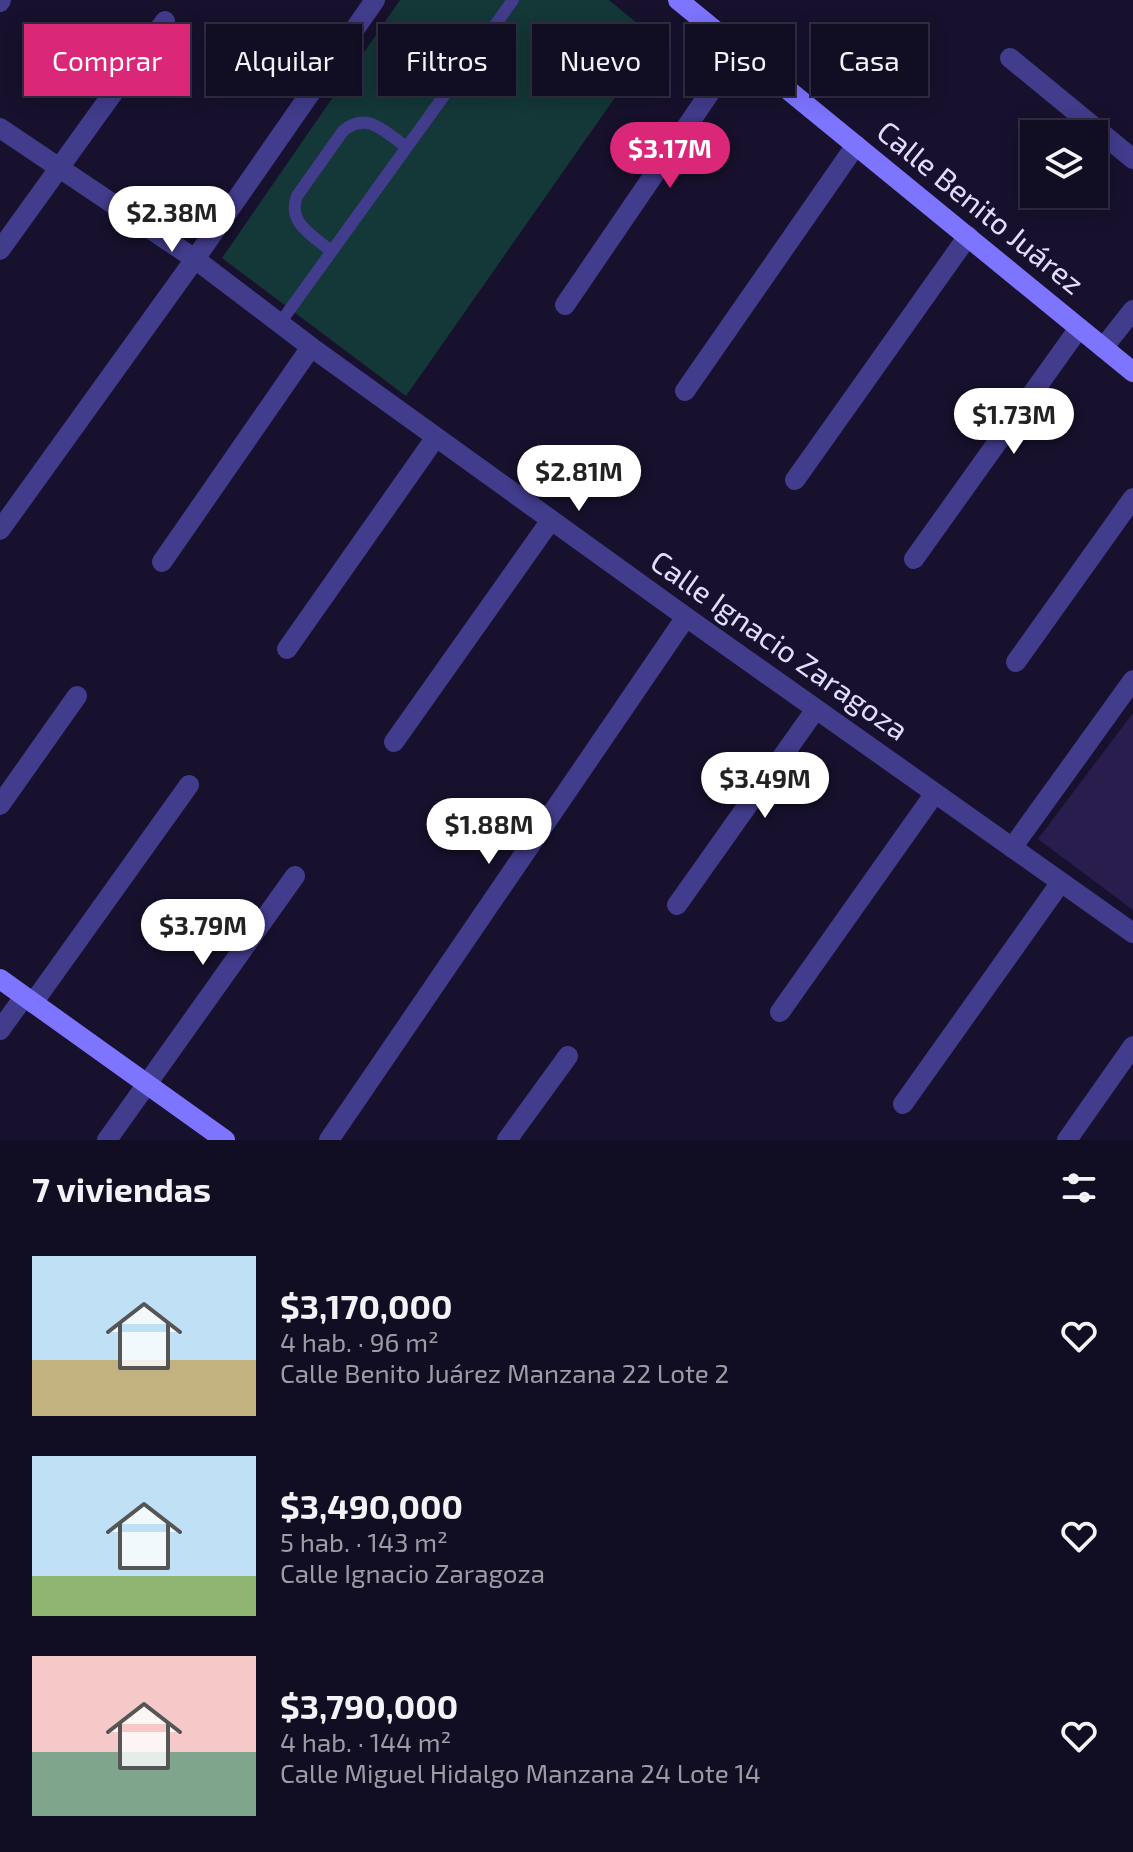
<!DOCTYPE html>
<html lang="es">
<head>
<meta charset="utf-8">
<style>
  body { margin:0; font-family:"Exo 2",sans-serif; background:#1e1b2f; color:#f1f3f6; height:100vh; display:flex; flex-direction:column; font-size:30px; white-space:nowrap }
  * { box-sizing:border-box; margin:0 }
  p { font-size:26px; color:#9c9ca5 }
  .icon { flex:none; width:44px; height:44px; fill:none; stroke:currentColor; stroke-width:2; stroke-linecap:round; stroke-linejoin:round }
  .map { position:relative; height:1140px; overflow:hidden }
  .drawer { display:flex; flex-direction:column; background:#110d22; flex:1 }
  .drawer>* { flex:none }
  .guide { position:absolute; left:24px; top:24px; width:1086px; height:72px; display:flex; gap:16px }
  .tools { position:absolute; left:1020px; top:120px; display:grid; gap:16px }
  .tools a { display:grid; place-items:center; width:88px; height:88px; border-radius:0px; background:#110d22; box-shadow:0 4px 20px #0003,0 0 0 2px #302d40; font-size:40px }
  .price { position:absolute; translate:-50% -68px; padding:0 18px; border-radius:28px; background:#fff; color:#222; font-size:26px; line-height:52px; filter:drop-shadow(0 2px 4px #0008) }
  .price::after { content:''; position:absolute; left:50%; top:48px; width:24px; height:18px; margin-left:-12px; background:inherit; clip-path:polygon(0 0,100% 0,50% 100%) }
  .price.current { background:#db2777; color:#fff }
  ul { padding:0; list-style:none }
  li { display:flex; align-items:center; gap:24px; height:200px; padding:0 32px }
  li span { display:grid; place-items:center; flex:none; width:224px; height:160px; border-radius:0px; color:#555 }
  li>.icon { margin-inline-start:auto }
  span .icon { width:96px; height:96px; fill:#fffc; stroke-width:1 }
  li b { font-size:34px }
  h2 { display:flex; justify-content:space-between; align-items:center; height:96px; padding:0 32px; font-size:34px }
  .pill { padding:0 28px; border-radius:0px; background:#110d22; box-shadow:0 4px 20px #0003,0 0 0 2px #302d40; font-size:28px; line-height:72px }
  .pill.current { background:#db2777; color:#fff }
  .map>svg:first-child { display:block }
  .green { fill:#143737 }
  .building { fill:#291d4e }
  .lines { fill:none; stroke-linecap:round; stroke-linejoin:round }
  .lane { stroke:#423c8c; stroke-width:12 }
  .street { stroke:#423c8c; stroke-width:20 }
  .secondary { stroke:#7d74ff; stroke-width:20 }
  .labels { text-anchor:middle; stroke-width:6; stroke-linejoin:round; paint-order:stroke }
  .street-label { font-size:30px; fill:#e2ddff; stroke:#17112d }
</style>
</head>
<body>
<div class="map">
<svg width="1133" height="1140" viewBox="0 0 1133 1140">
  <rect width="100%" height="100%" fill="#17112d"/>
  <!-- green -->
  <path class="green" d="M400,0H609L656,39L406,396L222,258Z"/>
  <!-- building -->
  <path class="building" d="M1133,713V910L1038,839Z"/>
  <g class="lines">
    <!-- lane -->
    <path class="lane" d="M331,251C312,235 287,223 297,196L343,131C367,111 384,131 405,146
      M280,323L513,0"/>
    <!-- street -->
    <path class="street" d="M0,2L1,0
      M1010,58L1133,159
      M0,128L195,259L311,347L686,617L1133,933
      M0,250L165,21
      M565,305L739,50
      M1103,348L1133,310
      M685,391L856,145
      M795,480L968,236
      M0,530L195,259L375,0
      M914,559L1079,328
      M162,562L311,347
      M287,649L436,437
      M1016,662L1133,498
      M394,742L551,520
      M0,805L77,696
      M1012,848L1133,680
      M677,905L816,709
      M33,1003L189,785
      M780,1012L935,793
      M0,1030L24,997
      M903,1104L1061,882
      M107,1140L295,876
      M329,1140L686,617
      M507,1140L568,1056
      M1067,1140L1133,1046"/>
    <!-- secondary -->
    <path class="secondary" d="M678,0L1133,372
      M0,979L225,1140"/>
  </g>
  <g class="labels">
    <!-- street labels -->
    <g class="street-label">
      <text transform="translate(980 208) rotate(39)" y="10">Calle Benito Juárez</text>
      <text transform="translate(779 646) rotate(35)" y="10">Calle Ignacio Zaragoza</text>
    </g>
  </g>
</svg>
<div class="tools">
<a><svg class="icon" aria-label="layers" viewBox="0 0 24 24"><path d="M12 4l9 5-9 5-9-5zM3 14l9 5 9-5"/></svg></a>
</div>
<b class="price current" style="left:670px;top:190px">$3.17M</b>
<b class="price" style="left:172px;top:254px">$2.38M</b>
<b class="price" style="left:1014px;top:456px">$1.73M</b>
<b class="price" style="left:579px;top:513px">$2.81M</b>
<b class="price" style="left:765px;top:820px">$3.49M</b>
<b class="price" style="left:489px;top:866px">$1.88M</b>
<b class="price" style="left:203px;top:967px">$3.79M</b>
<div class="guide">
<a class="pill current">Comprar</a>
<a class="pill">Alquilar</a>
<a class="pill">Filtros</a>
<a class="pill">Nuevo</a>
<a class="pill">Piso</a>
<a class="pill">Casa</a>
</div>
</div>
<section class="drawer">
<h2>7 viviendas<svg class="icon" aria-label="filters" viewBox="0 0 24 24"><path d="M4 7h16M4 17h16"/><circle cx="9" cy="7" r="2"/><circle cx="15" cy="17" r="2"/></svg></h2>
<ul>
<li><span style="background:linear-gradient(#bfe0f5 65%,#c2b280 0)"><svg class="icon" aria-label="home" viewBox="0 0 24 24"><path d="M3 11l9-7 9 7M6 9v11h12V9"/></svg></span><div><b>$3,170,000</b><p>4 hab. · 96 m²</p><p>Calle Benito Juárez Manzana 22 Lote 2</p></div><svg class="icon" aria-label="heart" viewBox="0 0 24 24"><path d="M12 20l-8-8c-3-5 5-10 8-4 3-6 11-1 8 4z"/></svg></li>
<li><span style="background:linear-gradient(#bfe0f5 75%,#8fb573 0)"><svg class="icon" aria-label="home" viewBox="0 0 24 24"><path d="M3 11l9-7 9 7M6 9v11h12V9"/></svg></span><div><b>$3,490,000</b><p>5 hab. · 143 m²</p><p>Calle Ignacio Zaragoza</p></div><svg class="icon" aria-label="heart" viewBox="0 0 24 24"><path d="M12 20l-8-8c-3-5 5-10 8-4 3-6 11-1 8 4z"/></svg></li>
<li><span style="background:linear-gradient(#f6c9c9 60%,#7fa58c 0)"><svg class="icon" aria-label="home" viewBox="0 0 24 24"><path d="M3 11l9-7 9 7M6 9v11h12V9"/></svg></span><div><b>$3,790,000</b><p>4 hab. · 144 m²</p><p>Calle Miguel Hidalgo Manzana 24 Lote 14</p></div><svg class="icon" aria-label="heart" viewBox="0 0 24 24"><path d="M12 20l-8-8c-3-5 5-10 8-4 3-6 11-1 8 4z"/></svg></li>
</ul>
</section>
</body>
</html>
